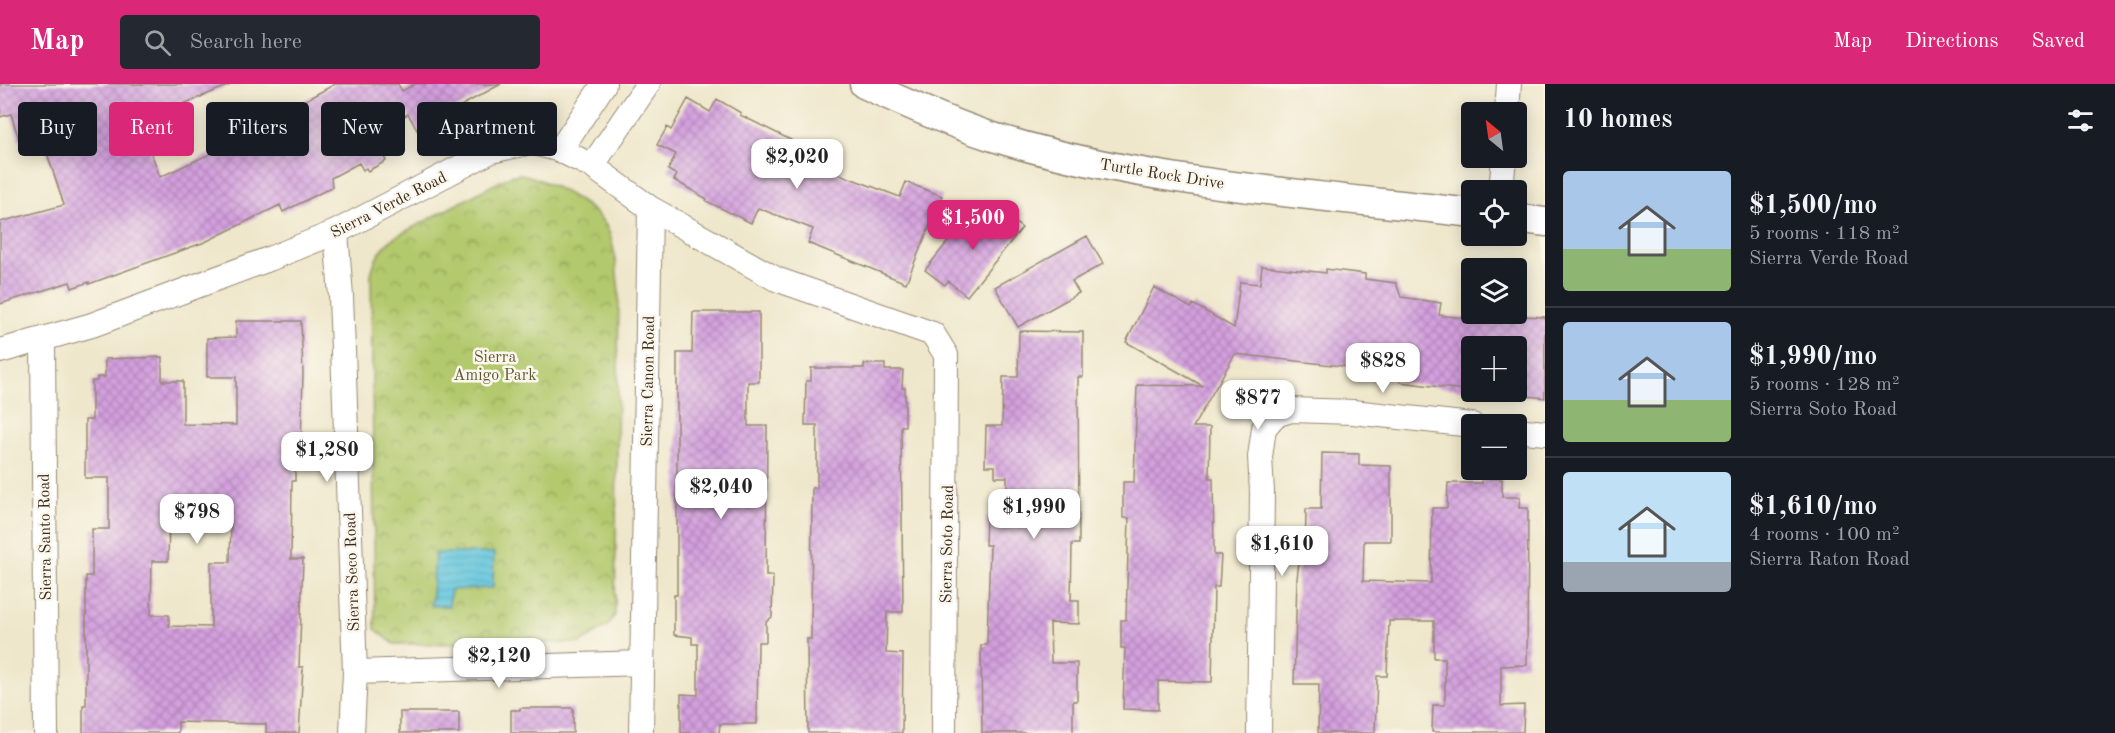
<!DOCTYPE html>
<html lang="en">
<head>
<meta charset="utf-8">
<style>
  body { margin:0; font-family:"Old Standard TT",serif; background:#242831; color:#f1f3f6; height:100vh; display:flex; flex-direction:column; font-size:22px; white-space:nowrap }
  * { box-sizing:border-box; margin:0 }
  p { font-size:20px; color:#9ea1a6 }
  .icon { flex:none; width:33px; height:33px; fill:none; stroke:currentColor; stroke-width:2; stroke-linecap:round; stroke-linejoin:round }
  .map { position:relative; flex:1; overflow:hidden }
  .details { display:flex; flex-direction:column; background:#171b24; width:570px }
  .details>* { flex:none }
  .top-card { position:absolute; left:18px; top:18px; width:570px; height:54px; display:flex; gap:12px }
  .needle { width:39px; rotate:331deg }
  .controls { position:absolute; left:1461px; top:18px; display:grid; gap:12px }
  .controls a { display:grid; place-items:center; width:66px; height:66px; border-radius:6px; background:#171b24; box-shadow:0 3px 15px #0003; font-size:30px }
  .price { position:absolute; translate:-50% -51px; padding:0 14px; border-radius:12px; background:#fff; color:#222; font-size:20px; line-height:39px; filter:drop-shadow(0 2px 3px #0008) }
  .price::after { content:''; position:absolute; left:50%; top:36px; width:18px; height:14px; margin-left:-9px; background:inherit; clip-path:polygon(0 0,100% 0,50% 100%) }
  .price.active { background:#db2777; color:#fff }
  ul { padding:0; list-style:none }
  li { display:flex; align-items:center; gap:18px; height:150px; padding:0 18px }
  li+li { border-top:2px solid #363941 }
  li span { display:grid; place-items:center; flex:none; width:168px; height:120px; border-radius:6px; color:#555 }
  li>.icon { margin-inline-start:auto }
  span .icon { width:72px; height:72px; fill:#fffc; stroke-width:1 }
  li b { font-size:26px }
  h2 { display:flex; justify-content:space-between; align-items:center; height:72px; padding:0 18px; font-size:26px }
  .tag { padding:0 21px; border-radius:6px; background:#171b24; box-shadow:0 3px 15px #0003; font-size:21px; line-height:54px }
  .tag.active { background:#db2777; color:#fff }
  header { display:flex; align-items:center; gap:36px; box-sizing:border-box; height:84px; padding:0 30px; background:#db2777; color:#fff }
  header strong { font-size:28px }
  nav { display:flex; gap:33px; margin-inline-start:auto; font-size:21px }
  .search { width:420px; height:54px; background:#242831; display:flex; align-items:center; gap:15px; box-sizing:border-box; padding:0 21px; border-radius:6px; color:#9ea1a6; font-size:22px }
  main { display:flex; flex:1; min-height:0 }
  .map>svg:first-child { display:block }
  .park { fill:url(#park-crowns); stroke:#777a46; stroke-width:1.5 }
  .water { fill:url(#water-rules); stroke:#4d787e; stroke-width:1.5 }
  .building { fill:url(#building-cross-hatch); fill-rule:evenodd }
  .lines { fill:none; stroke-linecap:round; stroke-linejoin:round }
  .minor-casing { stroke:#958874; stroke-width:26 }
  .tertiary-casing { stroke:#958874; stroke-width:31 }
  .minor { stroke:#fff; stroke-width:24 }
  .tertiary { stroke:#fff; stroke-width:28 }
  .labels { text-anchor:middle; stroke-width:5; stroke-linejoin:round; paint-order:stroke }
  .street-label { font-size:16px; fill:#3b2a1e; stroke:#fbf7ec }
  .park-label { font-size:16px; fill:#5f5a36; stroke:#fbf7ec }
</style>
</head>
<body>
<header>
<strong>Map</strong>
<div class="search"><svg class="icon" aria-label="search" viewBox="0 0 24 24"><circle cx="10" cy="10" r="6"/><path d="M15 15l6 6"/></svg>Search here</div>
<nav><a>Map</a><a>Directions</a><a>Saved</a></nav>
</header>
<main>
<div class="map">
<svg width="1545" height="649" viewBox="0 0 1545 649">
  <defs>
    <pattern id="park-crowns" width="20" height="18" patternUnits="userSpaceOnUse" patternTransform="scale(1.5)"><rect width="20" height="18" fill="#b3c96d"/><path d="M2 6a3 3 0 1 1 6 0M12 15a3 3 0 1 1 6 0" fill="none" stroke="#93a359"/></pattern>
    <pattern id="water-rules" width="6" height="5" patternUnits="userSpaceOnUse" patternTransform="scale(1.5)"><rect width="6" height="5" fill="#5fc5dd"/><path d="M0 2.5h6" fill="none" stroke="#53a9bd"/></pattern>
    <pattern id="building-cross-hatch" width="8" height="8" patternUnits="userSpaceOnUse" patternTransform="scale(1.5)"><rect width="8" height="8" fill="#d4a0df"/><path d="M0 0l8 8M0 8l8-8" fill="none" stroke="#ad83b4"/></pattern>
  </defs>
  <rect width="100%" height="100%" fill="#fbf7ec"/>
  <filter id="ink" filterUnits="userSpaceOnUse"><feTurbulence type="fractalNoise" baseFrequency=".0167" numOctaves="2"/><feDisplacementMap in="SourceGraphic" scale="12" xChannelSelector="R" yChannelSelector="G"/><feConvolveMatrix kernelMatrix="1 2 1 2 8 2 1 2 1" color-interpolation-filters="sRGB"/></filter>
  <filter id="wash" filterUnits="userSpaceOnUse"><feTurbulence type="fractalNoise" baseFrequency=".008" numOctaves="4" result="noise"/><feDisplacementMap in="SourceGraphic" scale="24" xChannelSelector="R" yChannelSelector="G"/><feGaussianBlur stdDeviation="1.35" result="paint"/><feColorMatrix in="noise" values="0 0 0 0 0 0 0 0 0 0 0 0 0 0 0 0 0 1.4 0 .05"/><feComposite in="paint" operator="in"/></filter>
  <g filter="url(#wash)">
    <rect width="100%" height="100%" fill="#efe7cb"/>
    <!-- park -->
    <path class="park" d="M519,90C543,93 599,123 608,146C616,164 616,187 619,207L615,531L607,542L581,559L394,560L375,545L371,191C374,175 383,161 397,152L510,92Z"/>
    <!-- water -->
    <path class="water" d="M435,469H494L493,504L451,506L449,522H431Z"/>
    <g id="blocks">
      <!-- building -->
      <path class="building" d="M0,0H232L140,38L160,93L236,58L238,62L272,45L278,31L335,0H398L402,7L415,0H501L442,32L445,38L420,51L408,30L373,49L386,77L368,87L366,84L363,86L359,79L331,94L332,103L283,128L280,121L205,158L89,200V198L72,204L70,198L0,220V138L64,121L45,63L28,67L21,62L11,30L0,33Z
        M688,15L710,28L717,15L741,29L740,31L791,56L785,69L847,93L900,113L906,98L942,112L906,199L808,159L813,145L758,124L751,139L706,117L707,115L674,96L677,91L668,86L676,70L657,61L667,43L671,46Z
        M997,124L1022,144L967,212L948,197L945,201L925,186L971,129L984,140Z
        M1087,152L1103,180L1072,197L1079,209L1018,243L995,203Z
        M1262,182L1326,189V185L1365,190V195L1396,199L1401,213L1441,219L1439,231L1478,236L1479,230L1545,233V314L1516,311L1522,262H1472V307L1400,298L1401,273L1352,267L1350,283L1235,270L1193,343H1210L1209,394H1213L1214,471H1221L1219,503H1214L1212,598L1158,597V626L1123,625L1125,564H1121V536H1126L1129,434H1123V398H1134L1137,301L1203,302L1126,258L1154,203L1191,224L1193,220L1234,244L1240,198L1260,200Z
        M693,228H759V298H748V342H767L766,492H773L772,533L766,538V558H758L757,640H720L719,649H681V610L698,611V560H692V553L674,551V511H677V269H692Z
        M236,237H301L303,290L301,362H295V397H292L291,475H303L299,583H303L299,649H266V640L178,638V649H83V621H86V492H92V445H109V394H85V336H92V297H97V293H105V275L162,273V297H183V340L236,341V293H207V254L236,253ZM179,419H222V436L231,439L230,478H211V543L169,542V531H151L152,477H168L169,435H174V420Z
        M1019,247L1083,248V293H1078L1079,460H1072L1071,516H1079V540L1050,539L1051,579H1077V617H1073V649H982L981,561H987L990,461H985L986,432L1007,431V393H995V382H985L986,342H1002L1003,293H1018Z
        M864,280H885V286H903L902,304H905V342H901L903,528H887L886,569L903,570L902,649H808L807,555H811L812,404H817V341H805L806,297H811V284H864Z
        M1322,369L1359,370V381L1391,382V457H1364L1363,497L1431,499L1432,424H1447L1448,399H1482V395H1502V413H1520L1519,424H1528L1527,581L1501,582V622L1524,621L1523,648H1432L1433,621H1445V574H1434V537H1389L1387,592H1377L1375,649H1318L1319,600H1294L1297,495L1299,477H1305L1306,425H1321Z
        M520,624H573V649H511V626H520Z
        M400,628H459V649H400Z"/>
    </g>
  </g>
  <g filter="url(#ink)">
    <use href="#blocks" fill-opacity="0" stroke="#958874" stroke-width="1.5"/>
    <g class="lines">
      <!-- minor casing -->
      <g class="minor-casing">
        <path id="minor" d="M1507,28L1509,0
          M560,66L604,0
          M592,82L648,0
          M1501,106L1504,74
          M336,148L341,212L355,588L352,649
          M43,257L46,649
          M0,267L92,241L269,175L336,148L491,67L531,58L560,66L592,82L650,124L776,195L933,250L946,271L944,649
          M1516,346L1545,349
          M355,588L642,579
          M641,649L650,124
          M1259,649L1262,408L1260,373L1264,344L1275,331L1291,326L1353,328L1472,341"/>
      </g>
      <!-- tertiary casing -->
      <g class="tertiary-casing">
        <path id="tertiary" d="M864,0C905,19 947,38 990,52C1142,100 1314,110 1472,129
          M1516,134L1545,138"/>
      </g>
      <!-- minor -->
      <use href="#minor" class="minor"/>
      <!-- tertiary -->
      <use href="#tertiary" class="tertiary"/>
    </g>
  </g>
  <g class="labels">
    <!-- street labels -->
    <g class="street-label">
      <text transform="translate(1162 89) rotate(9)" y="6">Turtle Rock Drive</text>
      <text transform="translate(388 120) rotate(-27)" y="6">Sierra Verde Road</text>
      <text transform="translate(647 297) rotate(-89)" y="6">Sierra Canon Road</text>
      <text transform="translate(44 453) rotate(-91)" y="6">Sierra Santo Road</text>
      <text transform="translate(946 460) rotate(-89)" y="6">Sierra Soto Road</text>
      <text transform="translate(351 488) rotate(-92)" y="6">Sierra Seco Road</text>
    </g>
    <!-- park labels -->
    <g class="park-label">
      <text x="495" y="278">Sierra<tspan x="495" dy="18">Amigo Park</tspan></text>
    </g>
  </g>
</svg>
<div class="controls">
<a><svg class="needle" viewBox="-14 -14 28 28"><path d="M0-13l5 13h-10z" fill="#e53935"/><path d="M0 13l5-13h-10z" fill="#9ea1a6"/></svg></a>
<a><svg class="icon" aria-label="locate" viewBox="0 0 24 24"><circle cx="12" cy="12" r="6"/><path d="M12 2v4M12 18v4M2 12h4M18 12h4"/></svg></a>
<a><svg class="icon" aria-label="layers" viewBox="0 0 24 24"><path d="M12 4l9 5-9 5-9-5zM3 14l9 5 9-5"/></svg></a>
<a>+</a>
<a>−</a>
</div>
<b class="price" style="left:797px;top:106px">$2,020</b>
<b class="price active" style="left:973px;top:167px">$1,500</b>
<b class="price" style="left:1383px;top:310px">$828</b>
<b class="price" style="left:1258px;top:347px">$877</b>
<b class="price" style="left:327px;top:399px">$1,280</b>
<b class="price" style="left:721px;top:436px">$2,040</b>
<b class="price" style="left:1034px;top:456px">$1,990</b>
<b class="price" style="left:197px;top:461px">$798</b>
<b class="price" style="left:1282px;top:493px">$1,610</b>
<b class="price" style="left:499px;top:605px">$2,120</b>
<div class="top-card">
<a class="tag">Buy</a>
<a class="tag active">Rent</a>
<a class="tag">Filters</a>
<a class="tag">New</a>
<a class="tag">Apartment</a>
</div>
</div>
<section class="details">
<h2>10 homes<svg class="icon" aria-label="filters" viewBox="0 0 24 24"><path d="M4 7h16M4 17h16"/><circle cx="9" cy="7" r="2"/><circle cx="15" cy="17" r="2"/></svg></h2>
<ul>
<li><span style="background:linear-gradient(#a9c7e8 65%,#8fb573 0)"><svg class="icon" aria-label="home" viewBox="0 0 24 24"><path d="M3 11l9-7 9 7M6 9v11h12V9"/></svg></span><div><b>$1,500/mo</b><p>5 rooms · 118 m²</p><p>Sierra Verde Road</p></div></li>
<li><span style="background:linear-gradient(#a9c7e8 65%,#8fb573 0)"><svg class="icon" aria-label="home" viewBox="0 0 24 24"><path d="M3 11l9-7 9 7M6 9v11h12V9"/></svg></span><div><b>$1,990/mo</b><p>5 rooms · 128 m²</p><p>Sierra Soto Road</p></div></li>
<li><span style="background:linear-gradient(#bfe0f5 75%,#9aa5b1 0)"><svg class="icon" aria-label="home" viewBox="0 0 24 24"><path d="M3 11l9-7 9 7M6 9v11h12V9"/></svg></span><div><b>$1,610/mo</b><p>4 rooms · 100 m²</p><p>Sierra Raton Road</p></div></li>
</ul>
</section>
</main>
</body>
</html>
